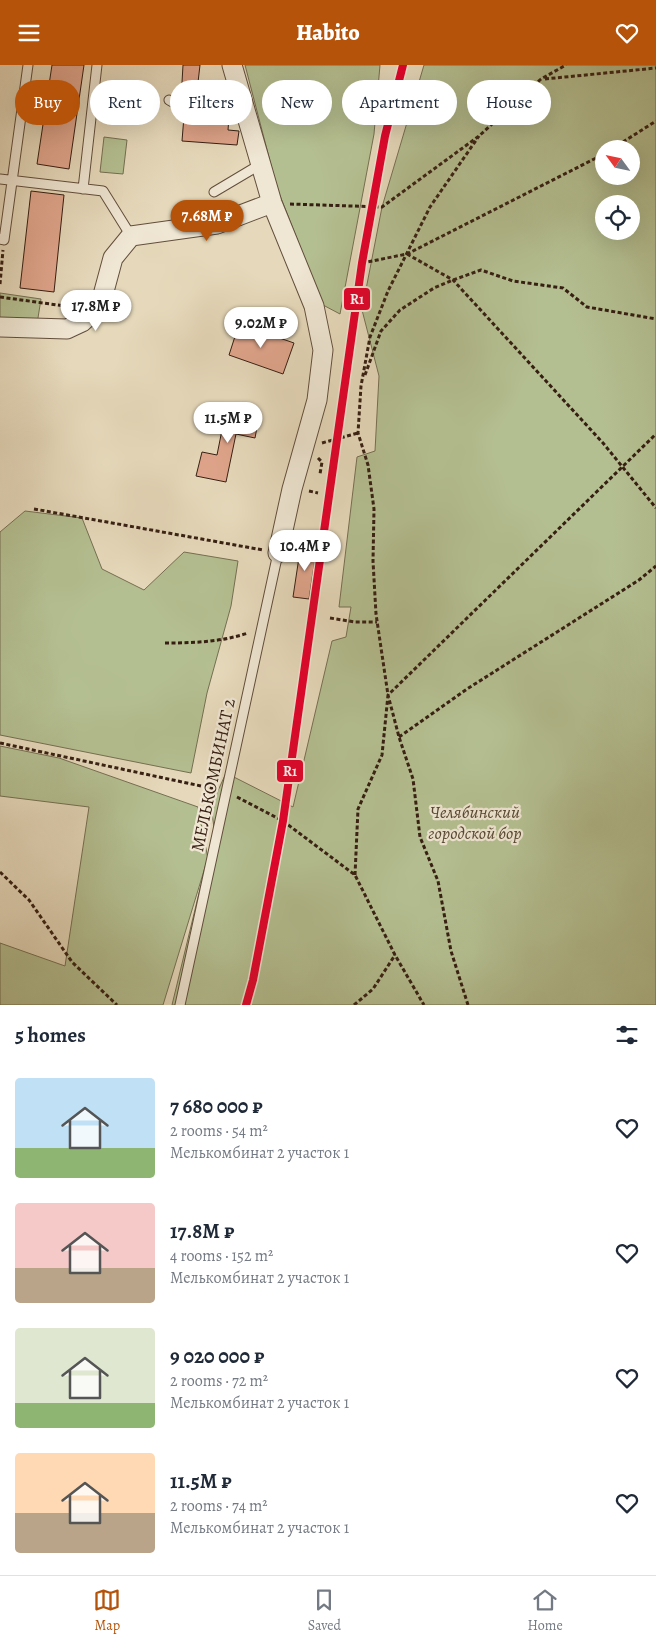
<!DOCTYPE html>
<html lang="en">
<head>
<meta charset="utf-8">
<style>
  body { margin:0; font-family:Alegreya,serif; background:#f2f2f3; color:#1f2937; height:100vh; display:flex; flex-direction:column; font-size:19px; white-space:nowrap }
  * { box-sizing:border-box; margin:0 }
  p { font-size:16px; color:#747a83 }
  .icon { flex:none; width:28px; height:28px; fill:none; stroke:currentColor; stroke-width:2; stroke-linecap:round; stroke-linejoin:round }
  .map { position:relative; height:940px; overflow:hidden }
  .panel { display:flex; flex-direction:column; background:#fff; flex:1 }
  .panel>* { flex:none }
  .banner { position:absolute; left:15px; top:15px; width:626px; height:45px; display:flex; gap:10px }
  .needle { width:32px; rotate:303deg }
  .tools { position:absolute; left:595px; top:75px; display:grid; gap:10px }
  .tools a { display:grid; place-items:center; width:45px; height:45px; border-radius:50%; background:#fff; box-shadow:0 5px 20px #0002; font-size:25px }
  .price { position:absolute; translate:-50% -42px; padding:0 11px; border-radius:18px; background:#fff; color:#222; font-size:16px; line-height:32px; filter:drop-shadow(0 1px 2px #0008) }
  .price::after { content:''; position:absolute; left:50%; top:30px; width:15px; height:11px; margin-left:-8px; background:inherit; clip-path:polygon(0 0,100% 0,50% 100%) }
  .price.current { background:#b45309; color:#fff }
  ul { padding:0; list-style:none }
  li { display:flex; align-items:center; gap:15px; height:125px; padding:0 15px }
  li span { display:grid; place-items:center; flex:none; width:140px; height:100px; border-radius:5px; color:#555 }
  li>.icon { margin-inline-start:auto }
  span .icon { width:60px; height:60px; fill:#fffc; stroke-width:1 }
  li b { font-size:21px }
  h2 { display:flex; justify-content:space-between; align-items:center; height:60px; padding:0 15px; font-size:21px }
  .chip { padding:0 18px; border-radius:22px; background:#fff; box-shadow:0 5px 20px #0002; font-size:18px; line-height:45px }
  .chip.current { background:#b45309; color:#fff }
  header { display:flex; justify-content:space-between; align-items:center; height:65px; padding:0 15px; background:#b45309; color:#fff; font-size:22px; font-weight:800 }
  .tabs { display:flex; justify-content:space-around; align-items:center; height:70px; border-top:1px solid #e0e1e3; background:#fff; font-size:14px; color:#747a83 }
  .tabs a { display:grid; justify-items:center; gap:2px }
  .tabs .current { color:#b45309 }
  .map>svg:first-child { display:block }
  .green { fill:#b4bf91; stroke:#756f52; fill-rule:evenodd }
  .building { fill:#e0a58c; stroke:#361f12 }
  .lines { fill:none; stroke-linecap:round; stroke-linejoin:round }
  .service-casing { stroke:#624e3c; stroke-width:11 }
  .minor-casing { stroke:#624e3c; stroke-width:21 }
  .path { stroke:#361f12; stroke-width:3; stroke-dasharray:4 2.5; stroke-linecap:butt }
  .service { stroke:#efe6d3; stroke-width:9 }
  .minor { stroke:#efe6d3; stroke-width:19 }
  .rail-1-casing { stroke:#efe6d3; stroke-width:11 }
  .rail-1 { stroke:#e4002b; stroke-width:8 }
  .labels { text-anchor:middle; stroke-width:4.5; stroke-linejoin:round; paint-order:stroke }
  .street-label { font-size:18px; fill:#361f12; stroke:#efe6d3 }
  .park-label { font-size:18px; font-style:italic; fill:#564732; stroke:#efe6d3 }
  .line-badge { stroke:#efe6d3; stroke-width:2 }
  .badge-label { font-size:14px; text-anchor:middle; font-weight:bold; fill:#fff }
</style>
</head>
<body>
<header><svg class="icon" aria-label="menu" viewBox="0 0 24 24"><path d="M4 6h16M4 12h16M4 18h16"/></svg>Habito<svg class="icon" aria-label="heart" viewBox="0 0 24 24"><path d="M12 20l-8-8c-3-5 5-10 8-4 3-6 11-1 8 4z"/></svg></header>
<div class="map">
<svg width="656" height="940" viewBox="0 0 656 940">
  <rect width="100%" height="100%" fill="#e6d9bb"/>
  <filter id="stains"><feTurbulence type="fractalNoise" baseFrequency=".004" numOctaves="4"/><feColorMatrix values="0 0 0 0 .2 0 0 0 0 .09 0 0 0 0 .02 0 0 0 .5 -.17"/></filter>
  <radialGradient id="worn" r=".72"><stop offset=".6" stop-color="#630" stop-opacity="0"/><stop offset="1" stop-color="#630" stop-opacity=".3"/></radialGradient>
  <!-- green -->
  <path class="green" d="M245,0H380L374,69L340,249L323,240L277,123Z
    M424,0H656V940H172L206,799L163,940H0V878L65,901L89,742L0,731V681L59,693L198,742L208,794L215,770L211,741L226,708L293,742L332,576L346,572L351,542H339L357,392L375,386L379,311L362,245L382,142ZM604,84H631V111H604ZM604,139H631V166H604Z
    M104,72L127,75L123,109L100,107Z
    M0,228L41,234L37,259L0,256Z
    M25,446L82,453L102,504L144,525L184,487L238,496L231,541L207,628L191,708L0,670V467Z"/>
  <!-- building -->
  <path class="building" d="M52,0H84L69,104L37,99Z
    M183,0H200L197,26L229,29L230,40H190L181,35Z
    M184,51L188,52H229L228,65L239,66L237,80L182,76Z
    M31,126L64,130L54,227L20,223Z
    M239,259L294,278L283,309L229,290Z
    M238,341L260,346L255,373L236,369L226,417L196,411L202,387L217,390L225,350L236,352Z
    M301,479L317,481L309,534L293,532Z"/>
  <g class="lines">
    <!-- service casing -->
    <g class="service-casing">
      <path id="service" d="M169,35L188,46H245
        M0,114L103,126L131,171
        M83,124L97,0
        M214,127L261,99
        M0,174L4,175L28,0
        M180,940L278,488"/>
    </g>
    <!-- minor casing -->
    <g class="minor-casing">
      <path id="minor" d="M232,0L272,138L314,241L323,285L317,335L292,424L278,488
        M0,262L67,264L82,257L95,245L103,230L113,193L131,171L217,159L272,138"/>
    </g>
    <!-- path -->
    <path class="path" d="M545,14L656,3
      M612,84L656,56
      M290,139L382,142L479,71L541,14L566,0
      M407,189L453,215L603,378L656,443
      M362,198L407,189L604,89
      M0,219L3,185
      M0,232L72,242
      M365,310L381,266L400,245L434,223L453,215L481,205L513,216L563,223L587,242L656,254
      M322,378L358,368
      M318,393L322,397L320,409
      M309,426L318,428
      M34,444L263,485
      M330,553L355,557H377
      M165,578C193,578 221,577 248,568
      M399,672L467,624L639,515L656,501
      M0,678L215,724
      M237,732L283,756L355,810L395,890L424,940
      M0,807L29,835L72,897L117,940
      M355,810L358,744L382,690L388,630L376,549L373,496L374,444L368,400L358,368L361,321L370,272L388,226L430,142L479,71
      M354,940L373,924L395,890
      M468,940L451,886L438,816L420,772L413,714L399,672L388,630L656,369"/>
    <!-- service -->
    <use href="#service" class="service"/>
    <!-- minor -->
    <use href="#minor" class="minor"/>
    <!-- rail-1 casing -->
    <g class="rail-1-casing">
      <path id="rail-1" d="M246,940L253,915L283,756L362,198L385,71L403,0"/>
    </g>
    <!-- rail-1 -->
    <use href="#rail-1" class="rail-1"/>
  </g>
  <g class="labels">
    <!-- street labels -->
    <g class="street-label">
      <text transform="translate(213 710) rotate(-78)" y="6">МЕЛЬКОМБИНАТ 2</text>
    </g>
    <!-- park labels -->
    <g class="park-label">
      <text x="475" y="753">Челябинский<tspan x="475" dy="21">городской бор</tspan></text>
    </g>
  </g>
  <g class="line-badge">
    <rect x="343" y="222" width="28" height="24" rx="5" fill="#e4002b"/>
    <rect x="276" y="694" width="28" height="24" rx="5" fill="#e4002b"/>
  </g>
  <g class="badge-label">
    <text x="357" y="239">R1</text>
    <text x="290" y="711">R1</text>
  </g>
  <rect width="100%" height="100%" filter="url(#stains)"/>
  <rect width="100%" height="100%" fill="url(#worn)"/>
</svg>
<div class="tools">
<a><svg class="needle" viewBox="-14 -14 28 28"><path d="M0-13l5 13h-10z" fill="#e53935"/><path d="M0 13l5-13h-10z" fill="#747a83"/></svg></a>
<a><svg class="icon" aria-label="locate" viewBox="0 0 24 24"><circle cx="12" cy="12" r="6"/><path d="M12 2v4M12 18v4M2 12h4M18 12h4"/></svg></a>
</div>
<b class="price current" style="left:207px;top:177px">7.68M ₽</b>
<b class="price" style="left:96px;top:267px">17.8M ₽</b>
<b class="price" style="left:261px;top:284px">9.02M ₽</b>
<b class="price" style="left:228px;top:379px">11.5M ₽</b>
<b class="price" style="left:305px;top:507px">10.4M ₽</b>
<div class="banner">
<a class="chip current">Buy</a>
<a class="chip">Rent</a>
<a class="chip">Filters</a>
<a class="chip">New</a>
<a class="chip">Apartment</a>
<a class="chip">House</a>
</div>
</div>
<section class="panel">
<h2>5 homes<svg class="icon" aria-label="filters" viewBox="0 0 24 24"><path d="M4 7h16M4 17h16"/><circle cx="9" cy="7" r="2"/><circle cx="15" cy="17" r="2"/></svg></h2>
<ul>
<li><span style="background:linear-gradient(#bfe0f5 70%,#8fb573 0)"><svg class="icon" aria-label="home" viewBox="0 0 24 24"><path d="M3 11l9-7 9 7M6 9v11h12V9"/></svg></span><div><b>7 680 000 ₽</b><p>2 rooms · 54 m²</p><p>Мелькомбинат 2 участок 1</p></div><svg class="icon" aria-label="heart" viewBox="0 0 24 24"><path d="M12 20l-8-8c-3-5 5-10 8-4 3-6 11-1 8 4z"/></svg></li>
<li><span style="background:linear-gradient(#f6c9c9 65%,#b9a48a 0)"><svg class="icon" aria-label="home" viewBox="0 0 24 24"><path d="M3 11l9-7 9 7M6 9v11h12V9"/></svg></span><div><b>17.8M ₽</b><p>4 rooms · 152 m²</p><p>Мелькомбинат 2 участок 1</p></div><svg class="icon" aria-label="heart" viewBox="0 0 24 24"><path d="M12 20l-8-8c-3-5 5-10 8-4 3-6 11-1 8 4z"/></svg></li>
<li><span style="background:linear-gradient(#dfe7d0 75%,#8fb573 0)"><svg class="icon" aria-label="home" viewBox="0 0 24 24"><path d="M3 11l9-7 9 7M6 9v11h12V9"/></svg></span><div><b>9 020 000 ₽</b><p>2 rooms · 72 m²</p><p>Мелькомбинат 2 участок 1</p></div><svg class="icon" aria-label="heart" viewBox="0 0 24 24"><path d="M12 20l-8-8c-3-5 5-10 8-4 3-6 11-1 8 4z"/></svg></li>
<li><span style="background:linear-gradient(#ffd9b3 60%,#b9a48a 0)"><svg class="icon" aria-label="home" viewBox="0 0 24 24"><path d="M3 11l9-7 9 7M6 9v11h12V9"/></svg></span><div><b>11.5M ₽</b><p>2 rooms · 74 m²</p><p>Мелькомбинат 2 участок 1</p></div><svg class="icon" aria-label="heart" viewBox="0 0 24 24"><path d="M12 20l-8-8c-3-5 5-10 8-4 3-6 11-1 8 4z"/></svg></li>
</ul>
</section>
<nav class="tabs">
<a class="current"><svg class="icon" aria-label="map" viewBox="0 0 24 24"><path d="M3 6l6-2 6 2 6-2v14l-6 2-6-2-6 2zM9 4v14M15 6v14"/></svg>Map</a>
<a><svg class="icon" aria-label="saved" viewBox="0 0 24 24"><path d="M7 4h10v16l-5-4-5 4z"/></svg>Saved</a>
<a><svg class="icon" aria-label="home" viewBox="0 0 24 24"><path d="M3 11l9-7 9 7M6 9v11h12V9"/></svg>Home</a>
</nav>
</body>
</html>
